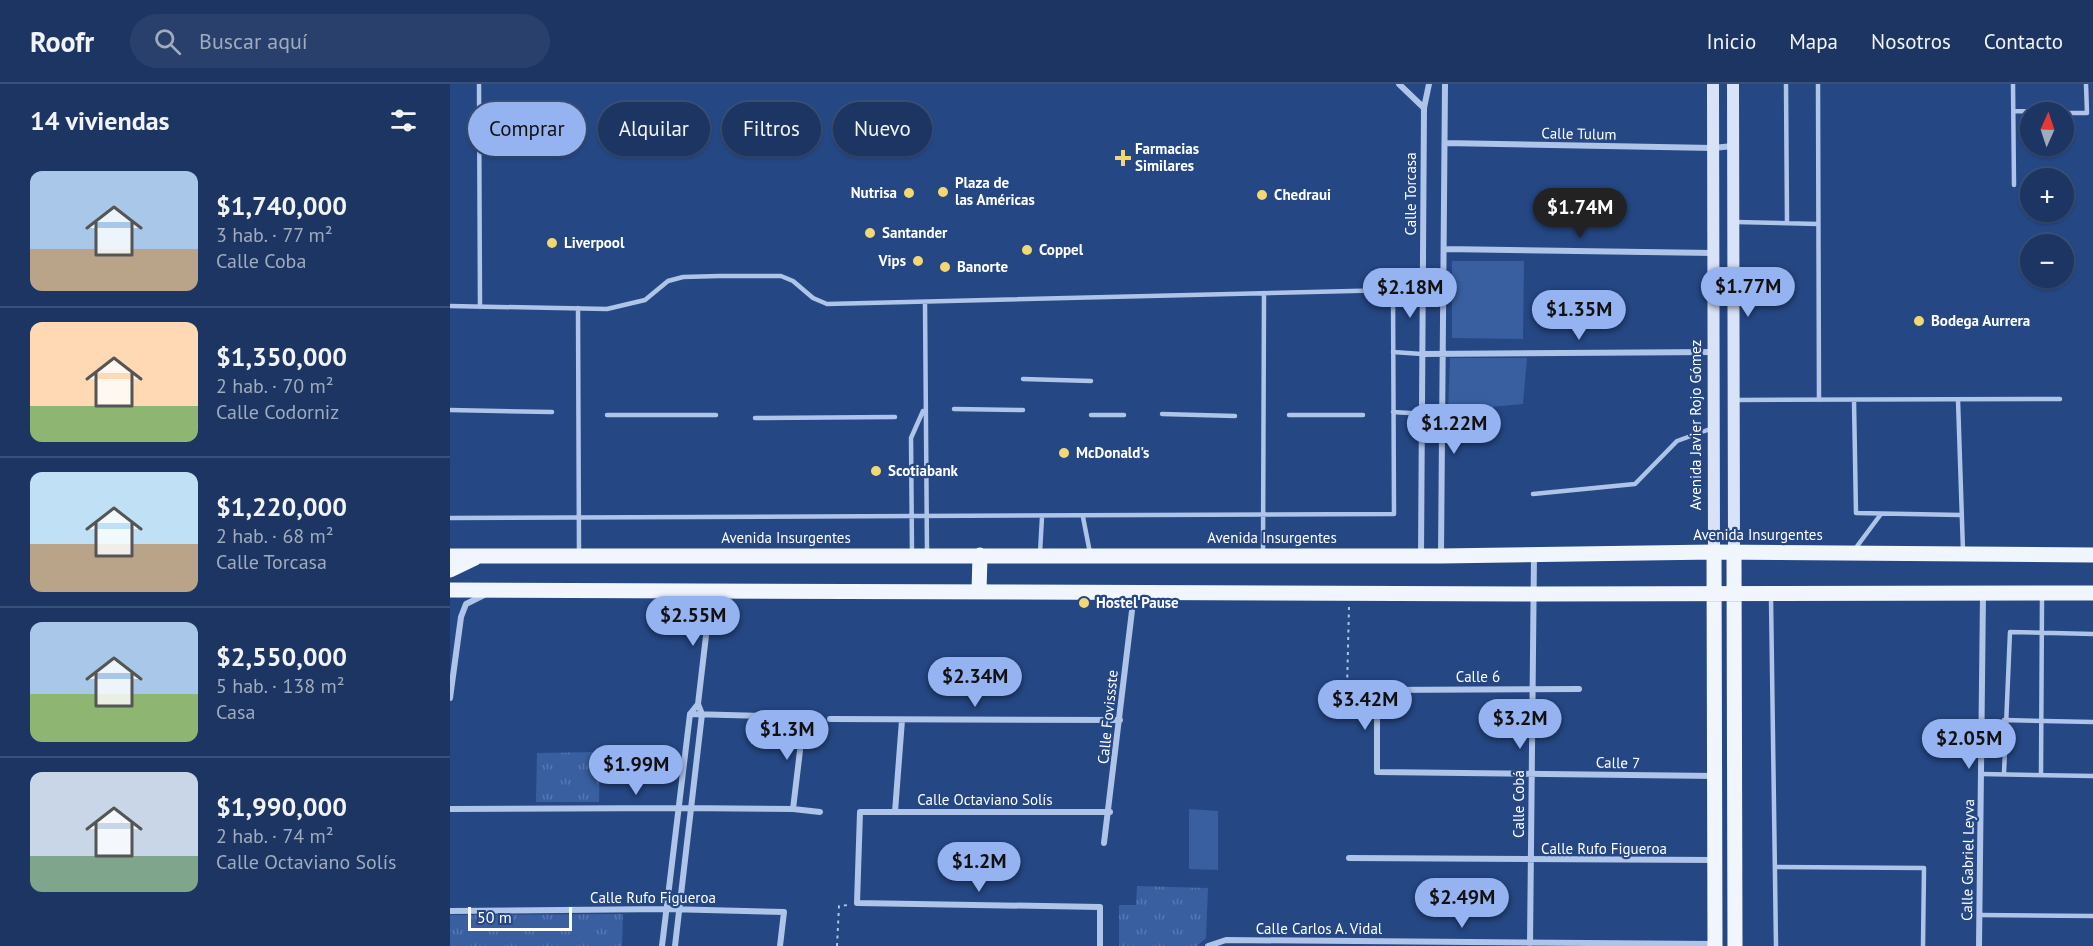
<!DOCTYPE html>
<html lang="es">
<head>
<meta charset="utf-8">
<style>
  body { margin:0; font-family:"PT Sans",sans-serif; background:#29406c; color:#f1f3f6; height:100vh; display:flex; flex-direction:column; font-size:22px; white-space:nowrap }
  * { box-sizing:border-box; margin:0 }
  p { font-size:20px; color:#a0abbe }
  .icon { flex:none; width:33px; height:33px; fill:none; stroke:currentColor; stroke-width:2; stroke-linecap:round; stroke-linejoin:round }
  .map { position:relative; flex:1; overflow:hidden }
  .panel { display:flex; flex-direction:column; background:#1c3563; width:450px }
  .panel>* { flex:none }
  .hud { position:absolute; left:18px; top:18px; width:570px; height:54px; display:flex; gap:12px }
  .needle { width:39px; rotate:3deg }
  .buttons { position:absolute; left:1570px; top:18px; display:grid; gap:12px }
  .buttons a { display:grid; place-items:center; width:54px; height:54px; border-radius:50%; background:#1c3563; box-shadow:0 2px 4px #0004,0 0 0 2px #3a5078; font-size:30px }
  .scale { position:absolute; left:18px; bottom:15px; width:104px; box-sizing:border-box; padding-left:6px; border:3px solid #fff; border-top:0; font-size:16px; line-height:21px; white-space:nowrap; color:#fff; -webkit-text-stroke:4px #254784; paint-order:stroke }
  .price { position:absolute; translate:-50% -51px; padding:0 14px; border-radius:21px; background:#95b2f1; color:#111; font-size:20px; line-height:39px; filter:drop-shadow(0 2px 3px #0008) }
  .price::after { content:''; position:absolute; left:50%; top:36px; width:18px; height:14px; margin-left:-9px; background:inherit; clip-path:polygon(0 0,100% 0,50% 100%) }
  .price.active { background:#222; color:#fff }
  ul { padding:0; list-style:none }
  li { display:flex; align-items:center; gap:18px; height:150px; padding:0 30px }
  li+li { border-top:2px solid #3a5078 }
  li span { display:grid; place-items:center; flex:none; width:168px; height:120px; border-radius:12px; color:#555 }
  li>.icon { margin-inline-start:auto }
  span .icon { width:72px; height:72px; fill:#fffc; stroke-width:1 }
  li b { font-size:26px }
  h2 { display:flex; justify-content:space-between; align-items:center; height:72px; padding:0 30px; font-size:26px }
  .pill { padding:0 21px; border-radius:27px; background:#1c3563; box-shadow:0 2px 4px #0004,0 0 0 2px #3a5078; font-size:21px; line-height:54px }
  .pill.active { background:#95b2f1; color:#111 }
  header { display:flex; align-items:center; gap:36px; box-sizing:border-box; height:84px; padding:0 30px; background:#1c3563; border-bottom:2px solid #3a5078 }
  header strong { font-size:28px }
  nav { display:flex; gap:33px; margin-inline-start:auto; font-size:21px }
  .search { width:420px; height:54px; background:#29406c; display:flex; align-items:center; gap:15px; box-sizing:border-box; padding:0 21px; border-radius:33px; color:#a0abbe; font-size:22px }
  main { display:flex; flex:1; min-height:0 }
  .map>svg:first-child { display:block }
  .grass { fill:#395fa1 }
  .park { fill:url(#park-tufts) }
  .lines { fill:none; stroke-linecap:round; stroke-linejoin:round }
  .path { stroke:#aec4e8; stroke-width:2; stroke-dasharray:3 4.5; stroke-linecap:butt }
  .lane { stroke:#aec4e8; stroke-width:4.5 }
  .street { stroke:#aec4e8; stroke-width:6 }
  .secondary { stroke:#d9e3f7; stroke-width:12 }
  .primary { stroke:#f1f5fe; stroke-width:15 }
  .poi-dot { fill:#f2d873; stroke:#254784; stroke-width:2 }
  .labels { text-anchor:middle; stroke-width:4.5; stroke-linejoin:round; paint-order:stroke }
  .street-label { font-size:15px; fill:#fff; stroke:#254784 }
  .poi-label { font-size:15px; font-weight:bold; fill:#fff; stroke:#254784; text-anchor:start }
</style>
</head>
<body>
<header>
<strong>Roofr</strong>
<div class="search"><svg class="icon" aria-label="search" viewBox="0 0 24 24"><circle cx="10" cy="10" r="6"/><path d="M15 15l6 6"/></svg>Buscar aquí</div>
<nav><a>Inicio</a><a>Mapa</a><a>Nosotros</a><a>Contacto</a></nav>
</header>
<main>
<section class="panel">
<h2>14 viviendas<svg class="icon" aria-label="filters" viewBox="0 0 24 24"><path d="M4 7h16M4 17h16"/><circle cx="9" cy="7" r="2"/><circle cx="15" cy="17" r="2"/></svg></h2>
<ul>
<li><span style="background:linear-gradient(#a9c7e8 65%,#b9a48a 0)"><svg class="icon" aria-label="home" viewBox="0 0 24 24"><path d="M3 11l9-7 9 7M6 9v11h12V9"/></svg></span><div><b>$1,740,000</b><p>3 hab. · 77 m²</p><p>Calle Coba</p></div></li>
<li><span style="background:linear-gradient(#ffd9b3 70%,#8fb573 0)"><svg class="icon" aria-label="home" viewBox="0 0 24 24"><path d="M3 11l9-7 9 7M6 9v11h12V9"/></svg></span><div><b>$1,350,000</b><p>2 hab. · 70 m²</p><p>Calle Codorniz</p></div></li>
<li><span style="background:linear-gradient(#bfe0f5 60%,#b9a48a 0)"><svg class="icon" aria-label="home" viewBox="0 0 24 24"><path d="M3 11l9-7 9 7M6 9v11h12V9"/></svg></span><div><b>$1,220,000</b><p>2 hab. · 68 m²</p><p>Calle Torcasa</p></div></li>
<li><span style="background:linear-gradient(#a9c7e8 60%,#8fb573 0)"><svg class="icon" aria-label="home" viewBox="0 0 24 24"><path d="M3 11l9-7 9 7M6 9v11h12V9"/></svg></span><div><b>$2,550,000</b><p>5 hab. · 138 m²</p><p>Casa</p></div></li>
<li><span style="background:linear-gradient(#c9d6e8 70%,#7fa58c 0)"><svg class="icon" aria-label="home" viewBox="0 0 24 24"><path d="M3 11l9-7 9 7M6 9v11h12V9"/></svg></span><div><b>$1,990,000</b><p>2 hab. · 74 m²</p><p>Calle Octaviano Solís</p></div></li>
</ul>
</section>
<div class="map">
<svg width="1643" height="862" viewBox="0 0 1643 862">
  <defs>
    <pattern id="park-tufts" width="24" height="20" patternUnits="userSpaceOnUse" patternTransform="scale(1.5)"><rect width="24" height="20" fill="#395fa1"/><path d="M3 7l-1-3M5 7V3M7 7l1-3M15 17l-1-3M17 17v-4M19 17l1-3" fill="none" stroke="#5777af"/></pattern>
  </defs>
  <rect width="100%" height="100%" fill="#254784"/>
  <!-- grass -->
  <path class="grass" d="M1002,177H1074L1073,255L1002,254Z
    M1000,274H1077L1073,320L998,327Z
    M739,725L768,727V786L739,785Z"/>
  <!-- park -->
  <path class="park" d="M150,668L149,718H86L87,669Z
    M687,802L758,804L756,854L747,862H669V821H686Z
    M173,830L172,862H0V831Z"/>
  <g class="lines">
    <!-- path -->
    <path class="path" d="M899,523L897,605H918
      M387,862L389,822L398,821"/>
    <!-- lane -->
    <path class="lane" d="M29,0L30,223
      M1336,0L1337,138
      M1368,0L1369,316
      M1563,0L1564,101
      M1565,27L1613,28
      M1614,29H1637L1636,0
      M1286,138L1368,140
      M475,218L477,469
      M0,222L157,225L195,216L218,197L233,193L269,192H331L343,197L363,214L377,220L943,206L944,430L0,434
      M128,224L129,471
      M943,268L972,270
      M573,295L641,297
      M1285,316L1610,315
      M1508,316L1513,467
      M1404,317L1406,429L1511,431
      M504,325L573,326
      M0,326L102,328
      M943,328L993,331
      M712,330L785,332
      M157,331H266
      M641,331H674
      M839,331H913
      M305,334L445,333
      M1083,410L1185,400L1227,357L1263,344
      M633,433L640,469
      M1405,465L1431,430
      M462,469L461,354L473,327
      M590,469L592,433
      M813,470L814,209
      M1321,514L1326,862
      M1554,636L1643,638
      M1554,689L1560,548L1643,550
      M1591,689L1592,512
      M1531,690L1643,692
      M1327,783L1474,784L1473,862
      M1530,831L1643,832"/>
    <!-- street -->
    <path class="street" d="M949,0L974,24
      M995,59L1263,64L1283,62
      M995,165L1263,169
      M972,270L1263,268
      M991,470L995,0
      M971,472L974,24L979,0
      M1129,605L927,606V688L1265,692
      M0,614L11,533L16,520L34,511
      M240,630L354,633L343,725
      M380,635L670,636
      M0,725L229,724L343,725L370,728
      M445,728L452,636
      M654,759L684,510
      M899,774L1265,776
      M0,827L217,825L334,828L330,862
      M1080,860L1084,471
      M212,862L240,630L248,620
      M225,862L252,630L248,620L261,509
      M650,862V823L407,819L410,728H660
      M758,862L776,856L1263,860
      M1529,862L1533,510"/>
    <!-- secondary -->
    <path class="secondary" d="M1263,0L1264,468
      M1283,0L1284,468"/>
    <!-- primary -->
    <path class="primary" d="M1264,468L1265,862
      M1284,468L1285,862
      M0,472H991L1264,468L1643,471
      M0,486L25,474
      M0,506L1083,510L1643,509
      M529,508L530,471"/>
  </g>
  <!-- markers -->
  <g class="poi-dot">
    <path d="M670 65h6v6h6v6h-6v6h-6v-6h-6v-6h6z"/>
    <circle cx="493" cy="108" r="6"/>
    <circle cx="459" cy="109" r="6"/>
    <circle cx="812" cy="111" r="6"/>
    <circle cx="420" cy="149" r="6"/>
    <circle cx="102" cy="159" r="6"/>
    <circle cx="577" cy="166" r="6"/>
    <circle cx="468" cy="177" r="6"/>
    <circle cx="495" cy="183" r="6"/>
    <circle cx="1469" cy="237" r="6"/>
    <circle cx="614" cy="369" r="6"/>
    <circle cx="426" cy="387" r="6"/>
    <circle cx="634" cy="519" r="6"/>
  </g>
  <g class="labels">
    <!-- street labels -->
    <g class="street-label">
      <text transform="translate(1129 50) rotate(1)" y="5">Calle Tulum</text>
      <text transform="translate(961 110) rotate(-90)" y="5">Calle Torcasa</text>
      <text transform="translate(1246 341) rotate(-90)" y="5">Avenida Javier Rojo Gómez</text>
      <text x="1308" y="456">Avenida Insurgentes</text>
      <text x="336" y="459">Avenida Insurgentes</text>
      <text x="822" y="459">Avenida Insurgentes</text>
      <text x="1028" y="598">Calle 6</text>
      <text transform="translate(658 633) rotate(-84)" y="5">Calle Fovissste</text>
      <text transform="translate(1168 679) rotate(1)" y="5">Calle 7</text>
      <text x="535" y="721">Calle Octaviano Solís</text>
      <text transform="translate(1069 720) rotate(-90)" y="5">Calle Cobá</text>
      <text x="1154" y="770">Calle Rufo Figueroa</text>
      <text transform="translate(1518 776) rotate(-89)" y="5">Calle Gabriel Leyva</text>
      <text x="203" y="819">Calle Rufo Figueroa</text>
      <text x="869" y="850">Calle Carlos A. Vidal</text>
    </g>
    <!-- poi labels -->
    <g class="poi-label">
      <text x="685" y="70">Farmacias<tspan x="685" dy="17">Similares</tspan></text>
      <text x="505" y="104">Plaza de<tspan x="505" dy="17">las Américas</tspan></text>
      <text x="447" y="114" text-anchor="end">Nutrisa</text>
      <text x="824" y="116">Chedraui</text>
      <text x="432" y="154">Santander</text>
      <text x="114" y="164">Liverpool</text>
      <text x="589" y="171">Coppel</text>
      <text x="456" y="182" text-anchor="end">Vips</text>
      <text x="507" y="188">Banorte</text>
      <text x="1481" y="242">Bodega Aurrera</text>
      <text x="626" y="374">McDonald's</text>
      <text x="438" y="392">Scotiabank</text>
      <text x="646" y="524">Hostel Pause</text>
    </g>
  </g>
</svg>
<div class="buttons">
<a><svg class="needle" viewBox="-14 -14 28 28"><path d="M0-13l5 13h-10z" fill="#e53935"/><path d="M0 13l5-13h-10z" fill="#a0abbe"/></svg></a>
<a>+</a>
<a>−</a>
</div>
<div class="scale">50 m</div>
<b class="price active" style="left:1130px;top:155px">$1.74M</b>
<b class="price" style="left:1298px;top:234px">$1.77M</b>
<b class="price" style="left:960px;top:235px">$2.18M</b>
<b class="price" style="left:1129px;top:257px">$1.35M</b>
<b class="price" style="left:1004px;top:371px">$1.22M</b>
<b class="price" style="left:243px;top:563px">$2.55M</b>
<b class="price" style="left:525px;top:624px">$2.34M</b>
<b class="price" style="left:915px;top:647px">$3.42M</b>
<b class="price" style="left:1070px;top:666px">$3.2M</b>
<b class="price" style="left:337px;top:677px">$1.3M</b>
<b class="price" style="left:1519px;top:686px">$2.05M</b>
<b class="price" style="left:186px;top:712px">$1.99M</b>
<b class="price" style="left:529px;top:809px">$1.2M</b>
<b class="price" style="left:1012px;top:845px">$2.49M</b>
<div class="hud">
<a class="pill active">Comprar</a>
<a class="pill">Alquilar</a>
<a class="pill">Filtros</a>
<a class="pill">Nuevo</a>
</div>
</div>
</main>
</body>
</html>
